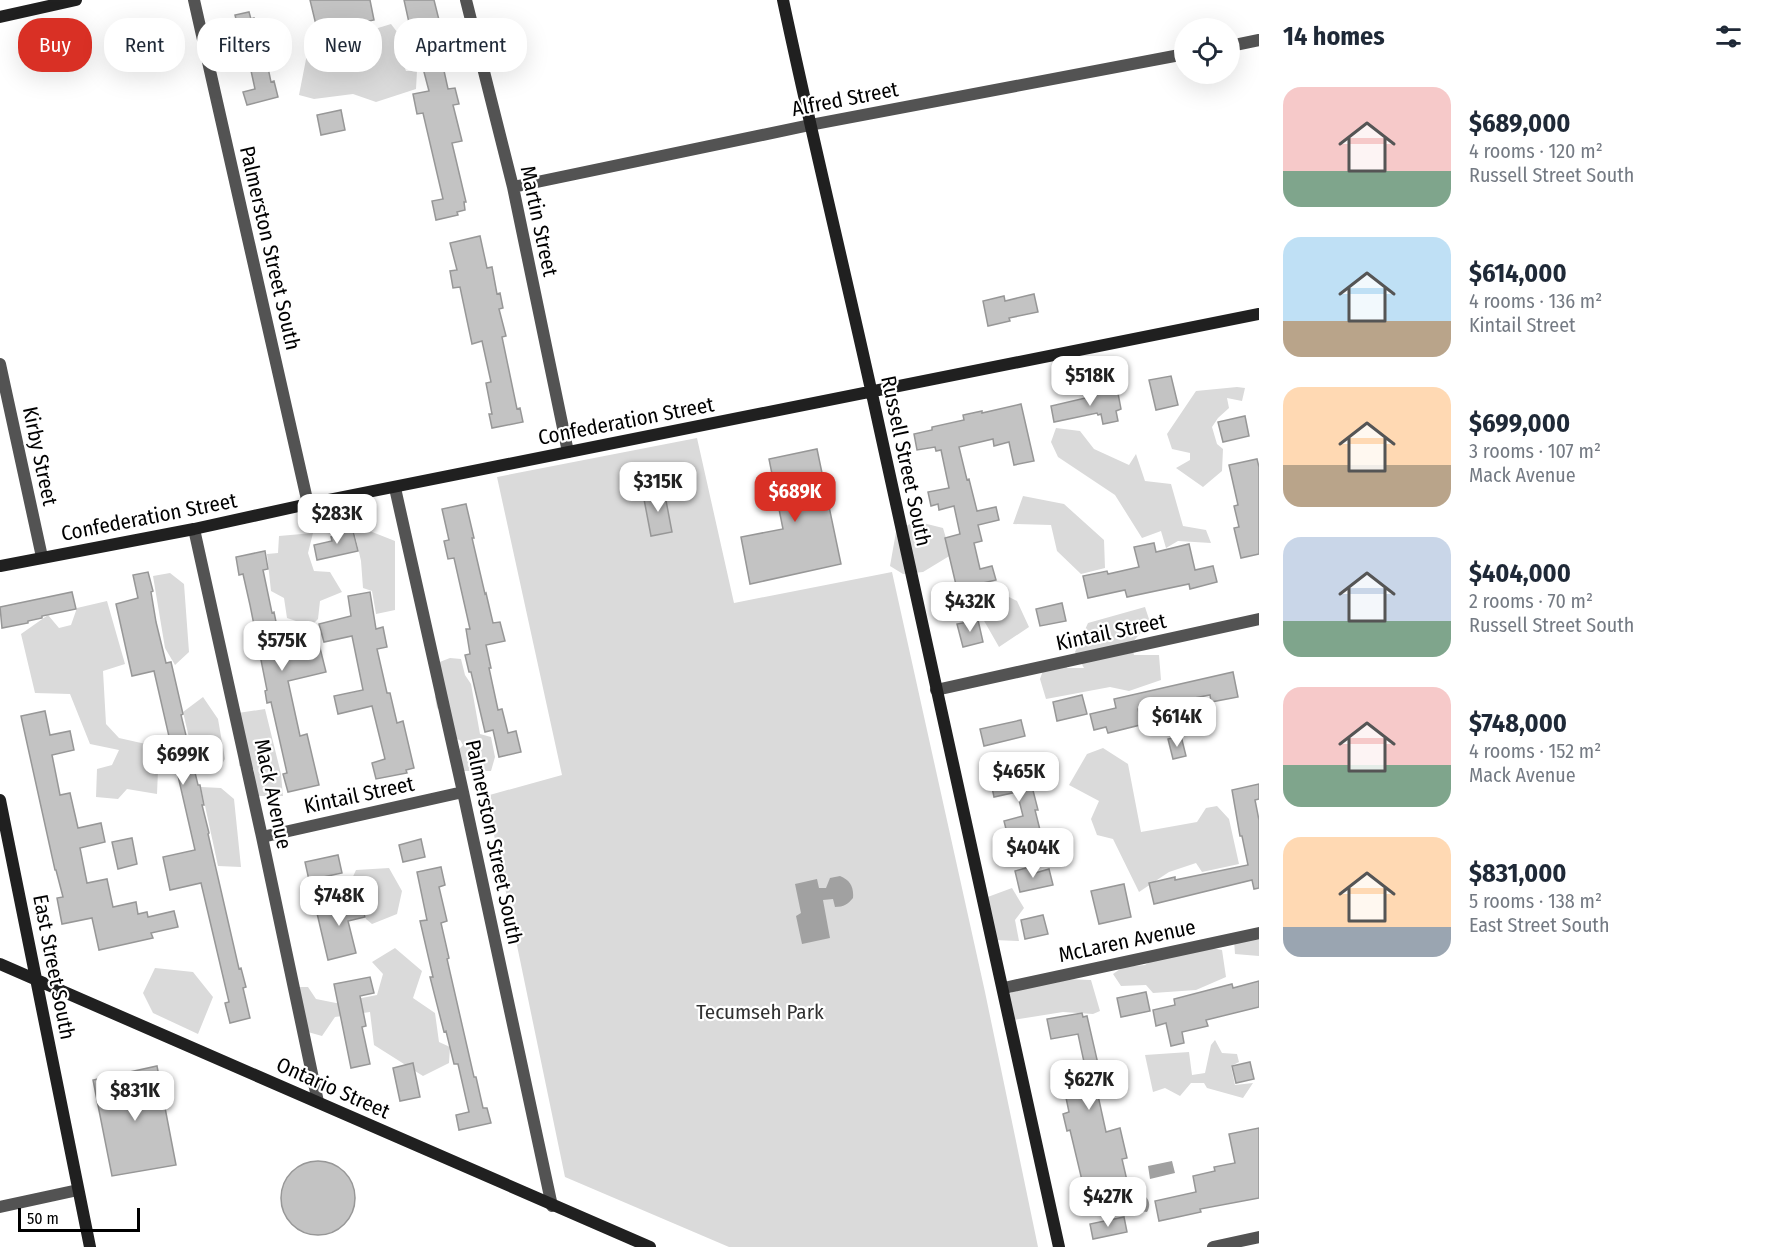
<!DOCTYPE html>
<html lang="en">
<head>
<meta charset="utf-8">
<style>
  body { margin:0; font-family:"Fira Sans Condensed",sans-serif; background:#f2f2f3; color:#1f2937; height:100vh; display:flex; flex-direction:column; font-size:22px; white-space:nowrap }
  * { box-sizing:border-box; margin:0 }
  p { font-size:20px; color:#747a83 }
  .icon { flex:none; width:33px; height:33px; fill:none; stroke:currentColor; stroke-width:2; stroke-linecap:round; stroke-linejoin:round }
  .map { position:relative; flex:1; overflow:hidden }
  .details { display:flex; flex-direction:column; background:#fff; width:510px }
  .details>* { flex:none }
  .banner { position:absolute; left:18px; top:18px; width:570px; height:54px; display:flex; gap:12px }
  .tools { position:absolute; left:1174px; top:18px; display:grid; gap:12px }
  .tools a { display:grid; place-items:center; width:66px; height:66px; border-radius:50%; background:#fff; box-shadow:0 6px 24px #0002; font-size:30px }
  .scale { position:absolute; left:18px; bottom:15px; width:122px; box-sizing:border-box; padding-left:6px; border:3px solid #000; border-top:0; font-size:16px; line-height:21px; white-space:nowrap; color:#000; -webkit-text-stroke:4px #fff; paint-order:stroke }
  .price { position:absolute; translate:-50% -51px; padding:0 14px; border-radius:12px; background:#fff; color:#222; font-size:20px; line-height:39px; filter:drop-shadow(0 2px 3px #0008) }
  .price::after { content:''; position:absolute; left:50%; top:36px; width:18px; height:14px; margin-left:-9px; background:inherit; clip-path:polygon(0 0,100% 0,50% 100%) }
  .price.on { background:#d93025; color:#fff }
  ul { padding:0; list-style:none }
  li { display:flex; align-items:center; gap:18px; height:150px; padding:0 24px }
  li span { display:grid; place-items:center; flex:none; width:168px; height:120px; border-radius:18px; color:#555 }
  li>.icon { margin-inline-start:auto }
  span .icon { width:72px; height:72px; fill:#fffc; stroke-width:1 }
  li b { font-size:26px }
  h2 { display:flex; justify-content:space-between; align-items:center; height:72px; padding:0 24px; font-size:26px }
  .tag { padding:0 21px; border-radius:24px; background:#fff; box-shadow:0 6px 24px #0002; font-size:21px; line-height:54px }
  .tag.on { background:#d93025; color:#fff }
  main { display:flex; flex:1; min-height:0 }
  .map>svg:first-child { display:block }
  .green { fill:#dadada }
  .water { fill:#a1a1a1 }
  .building { fill:#c3c3c3; stroke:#979797; stroke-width:1.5 }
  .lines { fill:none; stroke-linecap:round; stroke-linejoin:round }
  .street { stroke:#535353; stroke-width:12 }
  .secondary { stroke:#202020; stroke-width:12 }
  .labels { text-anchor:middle; stroke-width:4.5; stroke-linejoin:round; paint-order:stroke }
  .street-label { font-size:21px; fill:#000; stroke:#fff }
  .park-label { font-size:21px; fill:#313131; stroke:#fff }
</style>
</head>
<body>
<main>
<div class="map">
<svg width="1259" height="1247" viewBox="0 0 1259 1247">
  <rect width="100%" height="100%" fill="#fff"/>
  <!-- green -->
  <path class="green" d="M391,24L413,53L401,58L406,71H417L416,89L376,102L353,94L314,99L299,95L309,44L338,37L351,41L363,42L365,32Z
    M1237,387L1245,388L1242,401L1227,398L1229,408L1218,418L1212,427L1217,444L1223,449L1222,471L1203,487L1176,468L1190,460V453L1172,449L1167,434L1196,391Z
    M1056,428L1080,431L1094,449L1129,465L1136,454L1145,481L1171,484L1183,526L1206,530L1211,543L1178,541L1166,548L1161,531L1142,538L1115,495L1058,457L1051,442Z
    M697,438L734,603L892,572L985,992L1038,1247H729L565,1177L486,796L562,775L497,477Z
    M1023,496L1064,504L1104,540L1105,568L1081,574L1057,551L1051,525L1013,524Z
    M915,521L943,528L951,555L923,572L903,574L890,566L896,532Z
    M357,526L395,541V610L376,614L372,591L363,588L361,561L354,530Z
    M313,533L308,553L314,571L330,572L342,592L320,601L318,619L311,626L287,618L284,598L271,591L267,554L278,553L279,536Z
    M170,573L184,584L189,652L175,665L165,648L153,576Z
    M989,587L1017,601L1029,627L999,647L983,619L971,616L965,602Z
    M107,601L125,664L103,671L106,724L119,738L159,747L157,794L127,789L118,799L96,797L97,769L112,765L119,750L90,744L70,694L35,693L21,634L48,615L59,628L71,625L77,608Z
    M1145,607L1150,622L1131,644L1134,655H1159L1161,680L1129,691L1110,687L1046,699L1040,679L1046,662L1065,658L1067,668H1084L1075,652L1088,623Z
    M450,658L461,659L465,675L471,684L480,734L491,737L495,757L491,771H454L452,757L463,745L460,740L445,736L448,717L437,708L435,697L441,682L437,663Z
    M203,697L218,719L225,759L219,769L205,771L195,763L183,712Z
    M265,709L281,774L283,796H255L254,769L239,766L238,713Z
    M1103,748L1128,764L1141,832L1197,822L1206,808L1217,806L1229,819L1239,864L1202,872L1196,863L1169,872L1139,892L1113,839L1097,835L1091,819L1099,801L1069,785L1087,754Z
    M201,787L221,788L234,799L241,867L218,866Z
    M1047,833L1063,851L1065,867L1043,858L1027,862L1020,847V839Z
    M389,868L402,891L397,914L372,924L366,919L363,895L344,896L356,870Z
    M1012,888L1024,908L1015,920L1019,941L994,940L985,898Z
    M1259,935V956L1235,954L1234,940Z
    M395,948L422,971L413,998L435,1013L439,1042L450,1047L449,1063L423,1076L374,1045L370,1012L335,1017L322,1036L301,1030L300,987H308L316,999L336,1003L377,995L383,974L372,962Z
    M1212,948L1222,950L1226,977L1196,990L1153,993L1146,985L1121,986L1113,974L1123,967L1145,965L1156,958Z
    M155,968L193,972L213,997L198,1034L153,1013L143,993Z
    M1045,974L1066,979L1091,980L1100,1011L1093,1014L1063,1012L1013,1020L1009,994Z
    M1215,1040L1222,1053L1237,1054L1239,1062L1231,1066L1235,1085L1253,1083L1243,1098L1207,1088L1204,1083H1191L1180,1096L1165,1088L1153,1092L1145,1055L1189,1052L1192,1075L1205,1073L1211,1045Z"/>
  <!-- water -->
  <path class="water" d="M840,876C850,880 854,887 853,898C848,904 844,907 835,907L833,899L823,900L830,938L802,944L796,916L801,913L795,884L817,879L819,888H826L830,878Z
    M1172,1161L1175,1173L1150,1179L1148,1166Z
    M1135,1192C1146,1193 1153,1202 1147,1212L1141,1211L1138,1205L1132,1199V1194Z"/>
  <!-- building -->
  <path class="building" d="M310,0H370L374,20L326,30L325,27L317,29Z
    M404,0H434L439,20L410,27Z
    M249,12L251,19L254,18L261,50L264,49L271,82L274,81L278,97L247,105L243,92L255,89L245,43L243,39L241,40L235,15Z
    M439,48L448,89L455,88L459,104L453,105L462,141L452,143L466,202H464L465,210L457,212L458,215L436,220L432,201L443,199L423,113L417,114L413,94L429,91L419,53Z
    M341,110L345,130L321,135L317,115Z
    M480,236L487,268L492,267L497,294L500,293L503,308L499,309L506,336L502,337L517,409L520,408L523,422L492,428L489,414H492L486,383L491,382L482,341L472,344L460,287L453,288L450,271L457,270L450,243Z
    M1034,294L1038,312L1009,318L1010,321L988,326L983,301L1004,296L1005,301Z
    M1171,376L1178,405L1156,410L1149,380Z
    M1117,388L1121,409L1116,411L1118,421L1103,424L1101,414L1098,415L1097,413L1054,422L1051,406L1094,396L1093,394Z
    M1021,404L1034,461L1014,465L1009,442L994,446L993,439L959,447L967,480L969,479L977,511L996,507L999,520L978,525L982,541L974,543L980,569L992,566L996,580L957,589L945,538L960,534L954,506L939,510L938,504L931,506L928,492L949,488L941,450L936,451L935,447L917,450L914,434L932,430V427L964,420L963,415L982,411V413Z
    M1245,416L1249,436L1223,442L1218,422Z
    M817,449L841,564L750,584L741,537L783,529L769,459Z
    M1257,459L1259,467V554L1241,558L1234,528L1239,527L1234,506L1238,505L1229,465Z
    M664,490L672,532L651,536L643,494Z
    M466,504L474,538H472L485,594L486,593L493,623L500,622L505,641L486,645L491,668H489L498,710L502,709L508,733L516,731L521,752L499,757L493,730L485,732L471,672H469L465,655L470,654L466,629H470L454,558L448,559L444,541L449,540L442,509Z
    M352,527L358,551L317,560L314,545L332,541L331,537L340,536L339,531Z
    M1154,543L1156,552L1189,544L1195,570L1213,566L1217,582L1190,589L1189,584L1127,597L1125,590L1088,598L1083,576L1107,571L1108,574L1139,567L1134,547Z
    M265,551L268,569L263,570L272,613L274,612L280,641L316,632L326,672L288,681L300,736L307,734L319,785L288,792L283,774L287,773L271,702L267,703L265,691L267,690L250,605L243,574L239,575L236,557Z
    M148,572L153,591L151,592L156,622L166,663L171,662L183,714L181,715L198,785H200L204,805H202L209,833L208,834L239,969L241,968L246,987L243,988L250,1018L230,1023L225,1003L229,1002L201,883L170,890L163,857L195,850L154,671L132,676L116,604L138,598L133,575Z
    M72,592L76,609L42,616V618L28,621V623L2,628L0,607Z
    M370,592L376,629L383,627L387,647L377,649L387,693H390L397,723L403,721L414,768L406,770L407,773L376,779L372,763L385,759L372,706L338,714L334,696L363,690L352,636L324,642L319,624L351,616L348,596Z
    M1062,603L1066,621L1040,626L1036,609Z
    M978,620L983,642L963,647L957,624Z
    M1233,672L1238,697L1211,702L1210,695L1138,709L1141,723L1140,725L1108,733L1106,727L1094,730L1090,714L1116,708L1114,699Z
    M1082,695L1087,714L1057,721L1053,702Z
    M45,711L50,735L70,731L74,750L52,755L60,795L70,793L78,828L101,823L105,842L80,848L87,883L107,879L113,907L136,902L138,914L147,912L148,917L174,911L178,927L151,933L153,938L99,950L92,918L62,924L57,898L63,897L56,870H55L21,716Z
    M1021,720L1025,736L984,746L980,729Z
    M1181,736L1186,756L1173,759L1168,739Z
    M1027,767L1038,810H1035L1041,834L1009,841L1004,821L1023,816L1017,792L994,797L990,778L1002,775V773Z
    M1259,784V799L1255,800L1259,820V888L1254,889L1252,880L1154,904L1149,883L1175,877V880L1248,865L1242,836H1240L1232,790Z
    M132,838L137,864L118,869L112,842Z
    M421,839L425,857L403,862L399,845Z
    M338,855L342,873L309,880L305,862Z
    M1033,866L1035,873L1049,869L1053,885L1020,892L1015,871Z
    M441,867L445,885L439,887L447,921L441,923L449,958L447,959L474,1077H476L483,1108H487L491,1123L459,1130L456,1115L469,1112L458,1064H454L446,1031L444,1032L430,977H433L420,921L427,920L417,872Z
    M1124,884L1131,917L1099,924L1091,891Z
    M360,898L365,917L348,921L356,953L328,960L316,909Z
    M1043,915L1048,934L1025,939L1021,920Z
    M370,977L374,993L360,996L366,1026L362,1027L370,1064L351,1068L334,984Z
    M1259,981V1007L1206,1020L1208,1026L1182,1032L1184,1043L1171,1046L1166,1023L1156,1026L1153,1010L1175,1005L1174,999L1232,984L1233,988Z
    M1146,992L1150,1011L1121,1017L1117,998Z
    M1082,1013L1083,1017L1087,1016L1104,1090L1097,1091L1106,1132L1120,1128L1127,1158L1122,1159L1128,1185L1085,1193L1070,1130L1067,1131L1063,1114L1069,1112L1064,1088L1059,1089L1055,1068L1084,1062L1078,1034L1051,1039L1047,1019Z
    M1250,1062L1254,1079L1236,1083L1232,1066Z
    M413,1063L420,1097L400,1101L393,1068Z
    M157,1066L176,1165L112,1176L93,1080Z
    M1259,1128V1198L1200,1209L1201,1212L1159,1221L1155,1201L1196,1192L1193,1176L1215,1171L1214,1167L1235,1163L1229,1134Z
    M281 1198a37 37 0 1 1 74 0a37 37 0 1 1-74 0Z
    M1124,1217L1127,1232L1093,1239L1090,1224Z"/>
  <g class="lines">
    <!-- street -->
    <path class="street" d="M194,0L308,504
      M466,0L513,187L568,452
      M1230,46L1259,40
      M513,187L810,125L1185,54
      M0,364L42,557
      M395,488L463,792L552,1206
      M194,529L262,837L318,1102
      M936,690L1259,619
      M262,837L463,792
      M1004,988L1259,933
      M0,1207L78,1190
      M1213,1247L1259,1237"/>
    <!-- secondary -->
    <path class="secondary" d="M783,0C811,132 843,263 872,394C934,679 998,963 1059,1247
      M0,17L76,0
      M0,566L194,529L308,504L1259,314
      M0,800L90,1247
      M0,964L650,1247"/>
  </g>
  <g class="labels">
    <!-- street labels -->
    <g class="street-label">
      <text transform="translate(845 99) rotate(-11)" y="7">Alfred Street</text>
      <text transform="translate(539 221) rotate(78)" y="7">Martin Street</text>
      <text transform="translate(270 248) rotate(77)" y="7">Palmerston Street South</text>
      <text transform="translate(626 421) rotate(-11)" y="7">Confederation Street</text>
      <text transform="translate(40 456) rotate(78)" y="7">Kirby Street</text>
      <text transform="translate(906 461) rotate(78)" y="7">Russell Street South</text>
      <text transform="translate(149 517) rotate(-11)" y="7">Confederation Street</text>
      <text transform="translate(1111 632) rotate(-12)" y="7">Kintail Street</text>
      <text transform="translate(273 794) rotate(78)" y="7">Mack Avenue</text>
      <text transform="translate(359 795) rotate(-12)" y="7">Kintail Street</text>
      <text transform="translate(494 842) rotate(78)" y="7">Palmerston Street South</text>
      <text transform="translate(1127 941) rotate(-12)" y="7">McLaren Avenue</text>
      <text transform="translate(54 967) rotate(79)" y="7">East Street South</text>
      <text transform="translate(333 1088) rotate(24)" y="7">Ontario Street</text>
    </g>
    <!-- park labels -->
    <g class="park-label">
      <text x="760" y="1019">Tecumseh Park</text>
    </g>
  </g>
</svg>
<div class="tools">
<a><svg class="icon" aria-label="locate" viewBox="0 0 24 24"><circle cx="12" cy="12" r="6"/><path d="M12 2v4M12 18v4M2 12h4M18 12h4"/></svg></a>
</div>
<div class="scale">50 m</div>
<b class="price" style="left:1090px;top:407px">$518K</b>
<b class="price" style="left:658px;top:513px">$315K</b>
<b class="price on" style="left:795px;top:523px">$689K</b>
<b class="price" style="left:337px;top:545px">$283K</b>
<b class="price" style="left:970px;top:633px">$432K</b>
<b class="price" style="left:282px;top:672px">$575K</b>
<b class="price" style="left:1177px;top:748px">$614K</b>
<b class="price" style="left:183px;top:786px">$699K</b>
<b class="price" style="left:1019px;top:803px">$465K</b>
<b class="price" style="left:1033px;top:879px">$404K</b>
<b class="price" style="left:339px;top:927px">$748K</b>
<b class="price" style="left:1089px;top:1111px">$627K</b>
<b class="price" style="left:135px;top:1122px">$831K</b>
<b class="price" style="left:1108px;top:1228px">$427K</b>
<div class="banner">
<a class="tag on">Buy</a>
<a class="tag">Rent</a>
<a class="tag">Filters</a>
<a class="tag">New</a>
<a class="tag">Apartment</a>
</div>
</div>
<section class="details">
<h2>14 homes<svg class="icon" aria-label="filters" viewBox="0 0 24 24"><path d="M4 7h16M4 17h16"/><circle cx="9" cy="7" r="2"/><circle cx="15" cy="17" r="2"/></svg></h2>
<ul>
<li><span style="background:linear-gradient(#f6c9c9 70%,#7fa58c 0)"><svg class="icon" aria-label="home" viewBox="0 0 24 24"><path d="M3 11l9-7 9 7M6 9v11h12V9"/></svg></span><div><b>$689,000</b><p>4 rooms · 120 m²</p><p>Russell Street South</p></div></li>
<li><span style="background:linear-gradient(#bfe0f5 70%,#b9a48a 0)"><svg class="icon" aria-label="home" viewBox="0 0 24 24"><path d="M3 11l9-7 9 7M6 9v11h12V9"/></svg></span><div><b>$614,000</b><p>4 rooms · 136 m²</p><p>Kintail Street</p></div></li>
<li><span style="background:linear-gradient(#ffd9b3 65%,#b9a48a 0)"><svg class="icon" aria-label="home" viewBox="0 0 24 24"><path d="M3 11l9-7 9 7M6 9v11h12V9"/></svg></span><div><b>$699,000</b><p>3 rooms · 107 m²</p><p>Mack Avenue</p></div></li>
<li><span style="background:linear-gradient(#c9d6e8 70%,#7fa58c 0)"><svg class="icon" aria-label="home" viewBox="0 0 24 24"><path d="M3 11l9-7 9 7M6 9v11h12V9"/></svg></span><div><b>$404,000</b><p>2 rooms · 70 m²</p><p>Russell Street South</p></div></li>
<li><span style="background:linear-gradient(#f6c9c9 65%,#7fa58c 0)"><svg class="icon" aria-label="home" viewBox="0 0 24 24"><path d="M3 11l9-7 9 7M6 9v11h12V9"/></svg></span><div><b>$748,000</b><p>4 rooms · 152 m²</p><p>Mack Avenue</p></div></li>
<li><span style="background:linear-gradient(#ffd9b3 75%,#9aa5b1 0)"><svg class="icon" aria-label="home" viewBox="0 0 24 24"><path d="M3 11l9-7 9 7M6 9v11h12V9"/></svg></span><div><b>$831,000</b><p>5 rooms · 138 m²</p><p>East Street South</p></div></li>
</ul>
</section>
</main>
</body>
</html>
